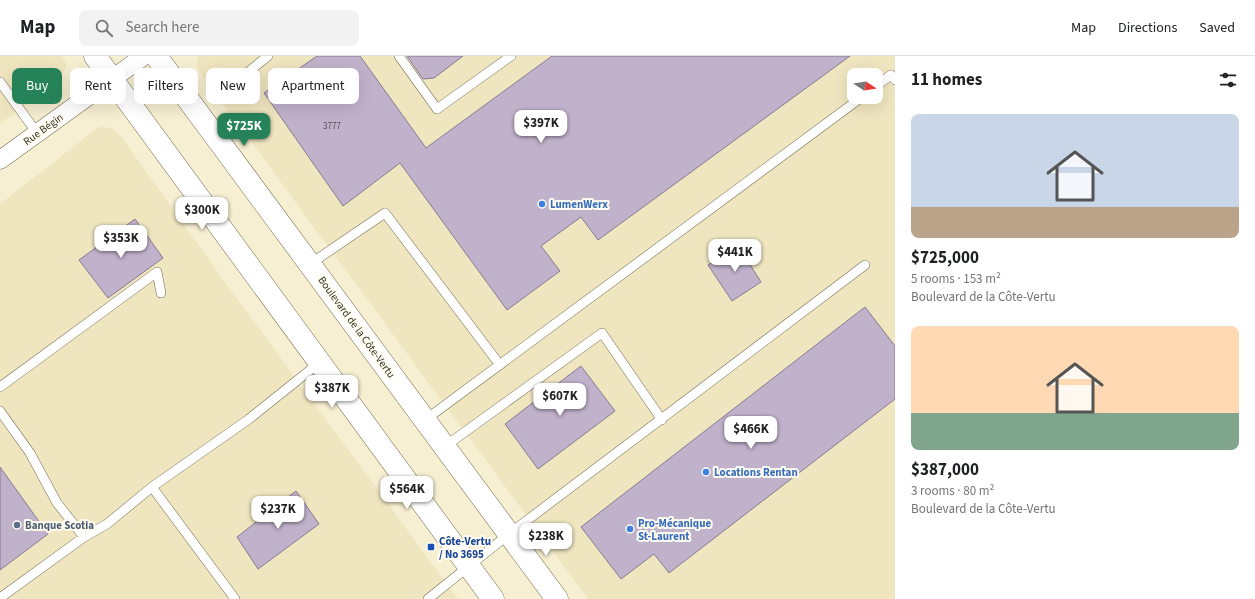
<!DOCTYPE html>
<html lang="en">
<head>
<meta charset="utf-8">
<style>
  body { margin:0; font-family:"Source Sans 3",sans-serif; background:#f2f2f2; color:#202124; height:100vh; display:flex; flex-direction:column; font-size:15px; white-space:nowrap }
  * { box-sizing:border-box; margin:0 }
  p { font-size:13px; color:#757577 }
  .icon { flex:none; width:22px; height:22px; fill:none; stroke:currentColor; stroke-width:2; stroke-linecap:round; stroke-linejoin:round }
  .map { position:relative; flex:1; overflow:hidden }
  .details { display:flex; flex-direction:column; background:#fff; width:360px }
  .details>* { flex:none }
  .top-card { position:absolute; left:12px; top:12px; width:380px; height:36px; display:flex; gap:8px }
  .needle { width:26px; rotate:102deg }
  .buttons { position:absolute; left:847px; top:12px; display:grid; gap:8px }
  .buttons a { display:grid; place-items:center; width:36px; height:36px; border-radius:8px; background:#fff; box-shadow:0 4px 16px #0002; font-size:20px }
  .price { position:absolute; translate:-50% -34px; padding:0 9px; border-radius:8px; background:#fff; color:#222; font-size:13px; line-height:26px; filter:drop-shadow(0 1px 2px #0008) }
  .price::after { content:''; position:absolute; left:50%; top:24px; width:12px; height:9px; margin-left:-6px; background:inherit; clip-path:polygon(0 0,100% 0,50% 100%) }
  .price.current { background:#268258; color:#fff }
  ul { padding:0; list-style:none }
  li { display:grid; align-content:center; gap:8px; height:212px; padding:0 16px }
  li span { display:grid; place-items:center; height:124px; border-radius:8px; color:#555 }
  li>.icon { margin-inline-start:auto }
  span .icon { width:72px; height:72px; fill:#fffc; stroke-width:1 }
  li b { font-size:17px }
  h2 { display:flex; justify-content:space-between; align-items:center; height:48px; padding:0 16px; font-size:17px }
  .pill { padding:0 14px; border-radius:8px; background:#fff; box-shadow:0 4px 16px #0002; font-size:14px; line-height:36px }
  .pill.current { background:#268258; color:#fff }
  header { display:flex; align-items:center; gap:24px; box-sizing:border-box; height:56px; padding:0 20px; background:#fff; border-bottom:1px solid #e0e0e0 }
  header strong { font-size:19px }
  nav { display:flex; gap:22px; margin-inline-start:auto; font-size:14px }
  .search { width:280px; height:36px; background:#f2f2f2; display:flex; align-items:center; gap:10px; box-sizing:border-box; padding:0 14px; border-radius:8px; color:#757577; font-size:15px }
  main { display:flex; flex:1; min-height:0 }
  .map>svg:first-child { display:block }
  .built { fill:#efe5bf; fill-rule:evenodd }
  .building { fill:#c1b2cc; stroke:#877992 }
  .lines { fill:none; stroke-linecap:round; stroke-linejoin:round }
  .lane-casing { stroke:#746d53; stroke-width:10 }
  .street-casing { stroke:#746d53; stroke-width:19 }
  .secondary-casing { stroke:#746d53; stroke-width:23 }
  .lane { stroke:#fff; stroke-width:9 }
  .street { stroke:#fff; stroke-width:18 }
  .secondary { stroke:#fff; stroke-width:22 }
  .shop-dot { fill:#3f7fe0; stroke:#fffcf0; stroke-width:1.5 }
  .service-dot { fill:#5c6f8a; stroke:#fffcf0; stroke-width:1.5 }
  .transit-dot { fill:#1a4fb4; stroke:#fffcf0; stroke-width:1.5 }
  .labels { text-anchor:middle; stroke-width:4; stroke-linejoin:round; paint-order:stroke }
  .number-label { font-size:9px; fill:#585250 }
  .street-label { font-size:11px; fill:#353227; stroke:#fffcf0 }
  .shop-label { font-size:11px; font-weight:bold; fill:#366cbe; stroke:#fffcf0; text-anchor:start }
  .service-label { font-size:11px; font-weight:bold; fill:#4e5e75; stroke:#fffcf0; text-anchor:start }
  .transit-label { font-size:11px; font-weight:bold; fill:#164399; stroke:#fffcf0; text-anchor:start }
</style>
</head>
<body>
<header>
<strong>Map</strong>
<div class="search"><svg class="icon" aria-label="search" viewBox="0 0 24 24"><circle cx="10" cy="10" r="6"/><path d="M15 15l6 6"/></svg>Search here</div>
<nav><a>Map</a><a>Directions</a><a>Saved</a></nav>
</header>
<main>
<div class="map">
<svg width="895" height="543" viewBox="0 0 895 543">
  <rect width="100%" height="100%" fill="#f7efd1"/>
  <!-- built -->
  <path class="built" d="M0,0H61L67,7L64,16L56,26L0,68Z
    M198,0H895V543H588L207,26L197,11V2ZM854,19H876V41H854Z
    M100,70L114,73L123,83L227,229L458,543H0V148Z"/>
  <!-- building -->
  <path class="building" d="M317,0H360L426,92L552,0H850L598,184L581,161L541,190L560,215L507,254L400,107L343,150L264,37Z
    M407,0H463L434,22L423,23Z
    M135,163L163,202L108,242L79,204Z
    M738,190L761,226L732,245L708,209Z
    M865,251L895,290V343L669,517L654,498L621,523L581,471Z
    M581,310L615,355L538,413L505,368Z
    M0,411L48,478L0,514Z
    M296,435L319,468L258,513L237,481Z"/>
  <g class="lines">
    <!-- lane casing -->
    <g class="lane-casing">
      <path id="lane" d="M399,0L437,53L511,0
        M237,25L268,0
        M0,26L37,77
        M876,30L891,19L895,24
        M310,208L385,157L500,309
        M0,331L157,216L161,237
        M0,355L30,397L57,447L84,481
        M425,364L862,41
        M444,391L602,277L662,364
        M152,431L235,543
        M0,542L84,481L107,468L152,431L249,363L319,307
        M428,543L509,478L865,209"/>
    </g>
    <!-- street casing -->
    <g class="street-casing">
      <path id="street" d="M0,104L144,0"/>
    </g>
    <!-- secondary casing -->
    <g class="secondary-casing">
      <path id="secondary" d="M95,0L493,543
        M156,0L557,543"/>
    </g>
    <!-- lane -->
    <use href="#lane" class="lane"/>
    <!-- street -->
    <use href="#street" class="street"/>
    <!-- secondary -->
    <use href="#secondary" class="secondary"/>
  </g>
  <!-- markers -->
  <g class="shop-dot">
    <circle cx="542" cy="148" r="4"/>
    <circle cx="706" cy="416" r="4"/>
    <circle cx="630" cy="473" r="4"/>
  </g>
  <circle class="service-dot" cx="17" cy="469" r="4"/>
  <rect class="transit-dot" x="427" y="487" width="8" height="8" rx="2"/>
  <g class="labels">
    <!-- number labels -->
    <g class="number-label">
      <text x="332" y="73">3777</text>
    </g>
    <!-- street labels -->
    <g class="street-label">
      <text transform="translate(43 73) rotate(-36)" y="4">Rue Bégin</text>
      <text transform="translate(357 271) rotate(54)" y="4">Boulevard de la Côte-Vertu</text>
    </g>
    <!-- shop labels -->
    <g class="shop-label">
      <text x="550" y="152">LumenWerx</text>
      <text x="714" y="420">Locations Rentan</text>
      <text x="638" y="471">Pro-Mécanique<tspan x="638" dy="13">St-Laurent</tspan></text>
    </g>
    <!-- service labels -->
    <g class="service-label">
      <text x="25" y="473">Banque Scotia</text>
    </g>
    <!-- transit labels -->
    <g class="transit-label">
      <text x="439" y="489">Côte-Vertu<tspan x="439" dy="13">/ No 3695</tspan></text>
    </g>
  </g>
</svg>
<div class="buttons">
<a><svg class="needle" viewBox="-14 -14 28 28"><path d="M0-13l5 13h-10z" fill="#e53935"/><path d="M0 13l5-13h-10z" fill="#757577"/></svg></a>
</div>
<b class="price" style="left:541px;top:88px">$397K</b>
<b class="price current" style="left:244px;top:91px">$725K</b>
<b class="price" style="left:202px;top:175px">$300K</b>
<b class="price" style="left:121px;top:203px">$353K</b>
<b class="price" style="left:735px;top:217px">$441K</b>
<b class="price" style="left:332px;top:353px">$387K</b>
<b class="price" style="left:560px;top:361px">$607K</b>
<b class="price" style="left:751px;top:394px">$466K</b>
<b class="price" style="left:407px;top:454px">$564K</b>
<b class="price" style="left:278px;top:474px">$237K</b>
<b class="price" style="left:546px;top:501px">$238K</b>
<div class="top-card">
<a class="pill current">Buy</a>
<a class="pill">Rent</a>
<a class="pill">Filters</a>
<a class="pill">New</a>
<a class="pill">Apartment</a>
</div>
</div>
<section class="details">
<h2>11 homes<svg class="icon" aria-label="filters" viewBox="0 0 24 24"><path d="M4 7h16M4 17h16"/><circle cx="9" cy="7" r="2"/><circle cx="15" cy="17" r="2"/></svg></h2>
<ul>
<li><span style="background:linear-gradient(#c9d6e8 75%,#b9a48a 0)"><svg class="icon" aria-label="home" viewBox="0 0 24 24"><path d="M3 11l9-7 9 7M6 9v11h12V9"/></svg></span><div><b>$725,000</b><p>5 rooms · 153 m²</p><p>Boulevard de la Côte-Vertu</p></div></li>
<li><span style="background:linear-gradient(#ffd9b3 70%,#7fa58c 0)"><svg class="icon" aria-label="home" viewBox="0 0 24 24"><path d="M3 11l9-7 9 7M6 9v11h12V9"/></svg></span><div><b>$387,000</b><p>3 rooms · 80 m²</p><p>Boulevard de la Côte-Vertu</p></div></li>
</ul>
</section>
</main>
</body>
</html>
